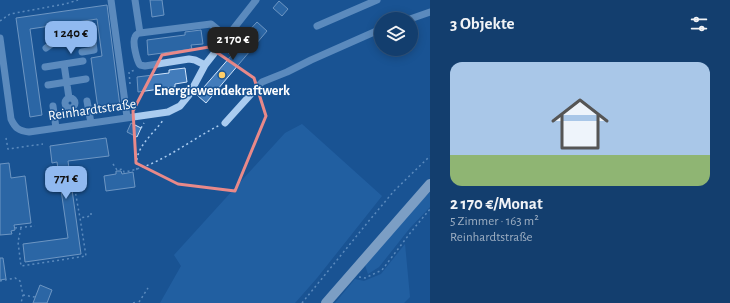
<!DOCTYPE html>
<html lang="de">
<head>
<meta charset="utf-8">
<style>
  body { margin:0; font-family:"Alegreya Sans",sans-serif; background:#1c4573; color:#f1f3f6; height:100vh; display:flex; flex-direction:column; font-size:15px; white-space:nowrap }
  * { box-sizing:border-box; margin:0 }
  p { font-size:13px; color:#9daec2 }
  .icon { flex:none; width:22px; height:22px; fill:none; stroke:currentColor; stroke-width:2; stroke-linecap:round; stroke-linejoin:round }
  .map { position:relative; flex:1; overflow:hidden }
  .sheet { display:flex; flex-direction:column; background:#133e6e; width:300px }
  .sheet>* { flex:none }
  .buttons { position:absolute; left:374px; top:12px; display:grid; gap:8px }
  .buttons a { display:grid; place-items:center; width:44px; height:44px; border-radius:50%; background:#133e6e; box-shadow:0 2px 10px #0003,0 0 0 1px #325781; font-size:20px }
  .price { position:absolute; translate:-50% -34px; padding:0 9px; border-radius:8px; background:#90b9f0; color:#111; font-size:13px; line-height:26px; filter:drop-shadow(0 1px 2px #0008) }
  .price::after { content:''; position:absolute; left:50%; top:24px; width:12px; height:9px; margin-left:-6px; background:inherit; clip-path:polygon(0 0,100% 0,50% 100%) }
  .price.current { background:#222; color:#fff }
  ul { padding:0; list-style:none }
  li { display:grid; align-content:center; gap:8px; height:212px; padding:0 20px }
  li span { display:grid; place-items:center; height:124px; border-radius:12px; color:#555 }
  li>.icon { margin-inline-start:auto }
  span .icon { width:72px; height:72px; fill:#fffc; stroke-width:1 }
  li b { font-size:17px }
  h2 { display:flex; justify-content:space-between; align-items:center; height:48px; padding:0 20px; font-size:17px }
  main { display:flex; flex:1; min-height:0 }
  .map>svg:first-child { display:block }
  .green { fill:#2c6db2 }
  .building { fill:#427cbb; stroke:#d1e5fb }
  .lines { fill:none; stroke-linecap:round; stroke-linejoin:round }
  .path { stroke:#aaccf0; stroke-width:1.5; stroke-dasharray:2 3; stroke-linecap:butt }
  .minor { stroke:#aaccf0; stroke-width:7 }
  .major { stroke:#f3f8ff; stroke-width:10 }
  .marked { fill:none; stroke:#e88989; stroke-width:3; stroke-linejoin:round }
  .poi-dot { fill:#ffcf69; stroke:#195393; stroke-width:1.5 }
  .labels { text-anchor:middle; stroke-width:3; stroke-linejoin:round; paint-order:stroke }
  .poi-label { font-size:14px; font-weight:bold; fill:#fff; stroke:#195393 }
  .street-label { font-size:14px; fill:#fff; stroke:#195393 }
</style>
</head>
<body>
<main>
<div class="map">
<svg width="430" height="303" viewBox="0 0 430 303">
  <rect width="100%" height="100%" fill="#195393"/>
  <!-- green -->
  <path class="green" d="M302,124L382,196L317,278L295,303H160L181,266L174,255L285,133Z
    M430,192V207L410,228L379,267L368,274L365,265L414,208Z
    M405,244L410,297L404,303H335L355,279L364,281L381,274Z"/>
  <!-- building -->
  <path class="building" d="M150,0H162L164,15L152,17Z
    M279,1L288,9L282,16L273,8Z
    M107,5L120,106L98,109L91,58L102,56L97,19L30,29L42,115L30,117L16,18Z
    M257,22L267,31L206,103L197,95L231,56L228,53Z
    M201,30L203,44L191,45L192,49L148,55L147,40L185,35V32Z
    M185,68L187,82L175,84V87L138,92L137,77L169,73V70Z
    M131,123L141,128L137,137L127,132Z
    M106,138L109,156L68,161L81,254L25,262L23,244L68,238L57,162L52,163L50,146Z
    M9,163L11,178L25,176L31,223L14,225L15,230L11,231L12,234L0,235V164Z
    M116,171H121L122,174L133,172L135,187L106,191L104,176L116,174Z
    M0,258H3L6,279L0,280Z
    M40,285L52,290L47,303H33Z"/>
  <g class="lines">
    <!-- path -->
    <path class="path" d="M0,21L10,14L65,4L78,0
      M130,84L129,72L135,70
      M141,128L144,123
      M6,138L8,149L43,144
      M113,164L117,170L123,169L124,172C160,166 188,141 220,125
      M137,170C133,148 152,136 164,119
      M73,179L80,218
      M15,228L35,226
      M21,228L18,242L21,266L86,256L80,218L91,216V210
      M359,277L365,278L382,270L411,232L430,209
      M0,281L15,278L20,281L23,295L21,303
      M23,295L35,297
      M139,302L148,288
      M133,303L138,302
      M302,303L368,222L394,191L430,156"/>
    <!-- minor -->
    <path class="minor" d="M111,0L127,117
      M135,0L140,33L211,24L227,37
      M410,19L430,12
      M317,26L377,0
      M140,33C137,34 136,34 135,37C132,42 137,61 140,65L145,66L189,59L195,60L205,65
      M80,36L91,34L92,35L94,50L82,52
      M0,38L11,119C15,128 19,131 29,132L168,112L180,106L189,95L205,65L256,0
      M46,48L53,43H62L68,40L77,39L80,37
      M64,64L69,98
      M45,67L83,61
      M48,85L86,79
      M65 103a5 5 0 1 1 10 0a5 5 0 1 1-10 0Z
      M87,101L91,123
      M53,106L56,128
      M225,123L262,82L287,72L311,60L381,29"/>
    <!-- major -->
    <path class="major" d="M326,303L430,184"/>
  </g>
  <!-- marked area -->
  <path d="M0 0H430V303H0ZM209,47L254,78L266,116L235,191L178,184L136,163L133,111L162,55Z" fill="#195393" fill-opacity=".55" fill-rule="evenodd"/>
  <path class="marked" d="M209,47L254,78L266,116L235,191L178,184L136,163L133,111L162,55Z"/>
  <!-- markers -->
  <circle class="poi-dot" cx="222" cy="75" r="4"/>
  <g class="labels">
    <!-- poi labels -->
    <g class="poi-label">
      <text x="222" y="95">Energiewendekraftwerk</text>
    </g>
    <!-- street labels -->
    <g class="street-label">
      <text transform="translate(92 109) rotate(-8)" y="5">Reinhardtstraße</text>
    </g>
  </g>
</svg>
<div class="buttons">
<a><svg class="icon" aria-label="layers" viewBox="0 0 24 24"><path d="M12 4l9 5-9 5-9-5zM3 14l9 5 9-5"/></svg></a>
</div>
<b class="price" style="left:71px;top:55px">1 240 €</b>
<b class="price current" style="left:233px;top:61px">2 170 €</b>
<b class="price" style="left:66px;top:200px">771 €</b>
</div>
<section class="sheet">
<h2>3 Objekte<svg class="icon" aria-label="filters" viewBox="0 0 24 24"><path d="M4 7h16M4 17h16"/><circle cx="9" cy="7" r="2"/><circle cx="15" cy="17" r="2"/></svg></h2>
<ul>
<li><span style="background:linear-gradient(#a9c7e8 75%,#8fb573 0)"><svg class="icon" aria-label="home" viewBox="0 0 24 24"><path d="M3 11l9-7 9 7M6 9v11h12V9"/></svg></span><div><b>2 170 €/Monat</b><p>5 Zimmer · 163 m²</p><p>Reinhardtstraße</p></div></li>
</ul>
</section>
</main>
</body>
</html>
